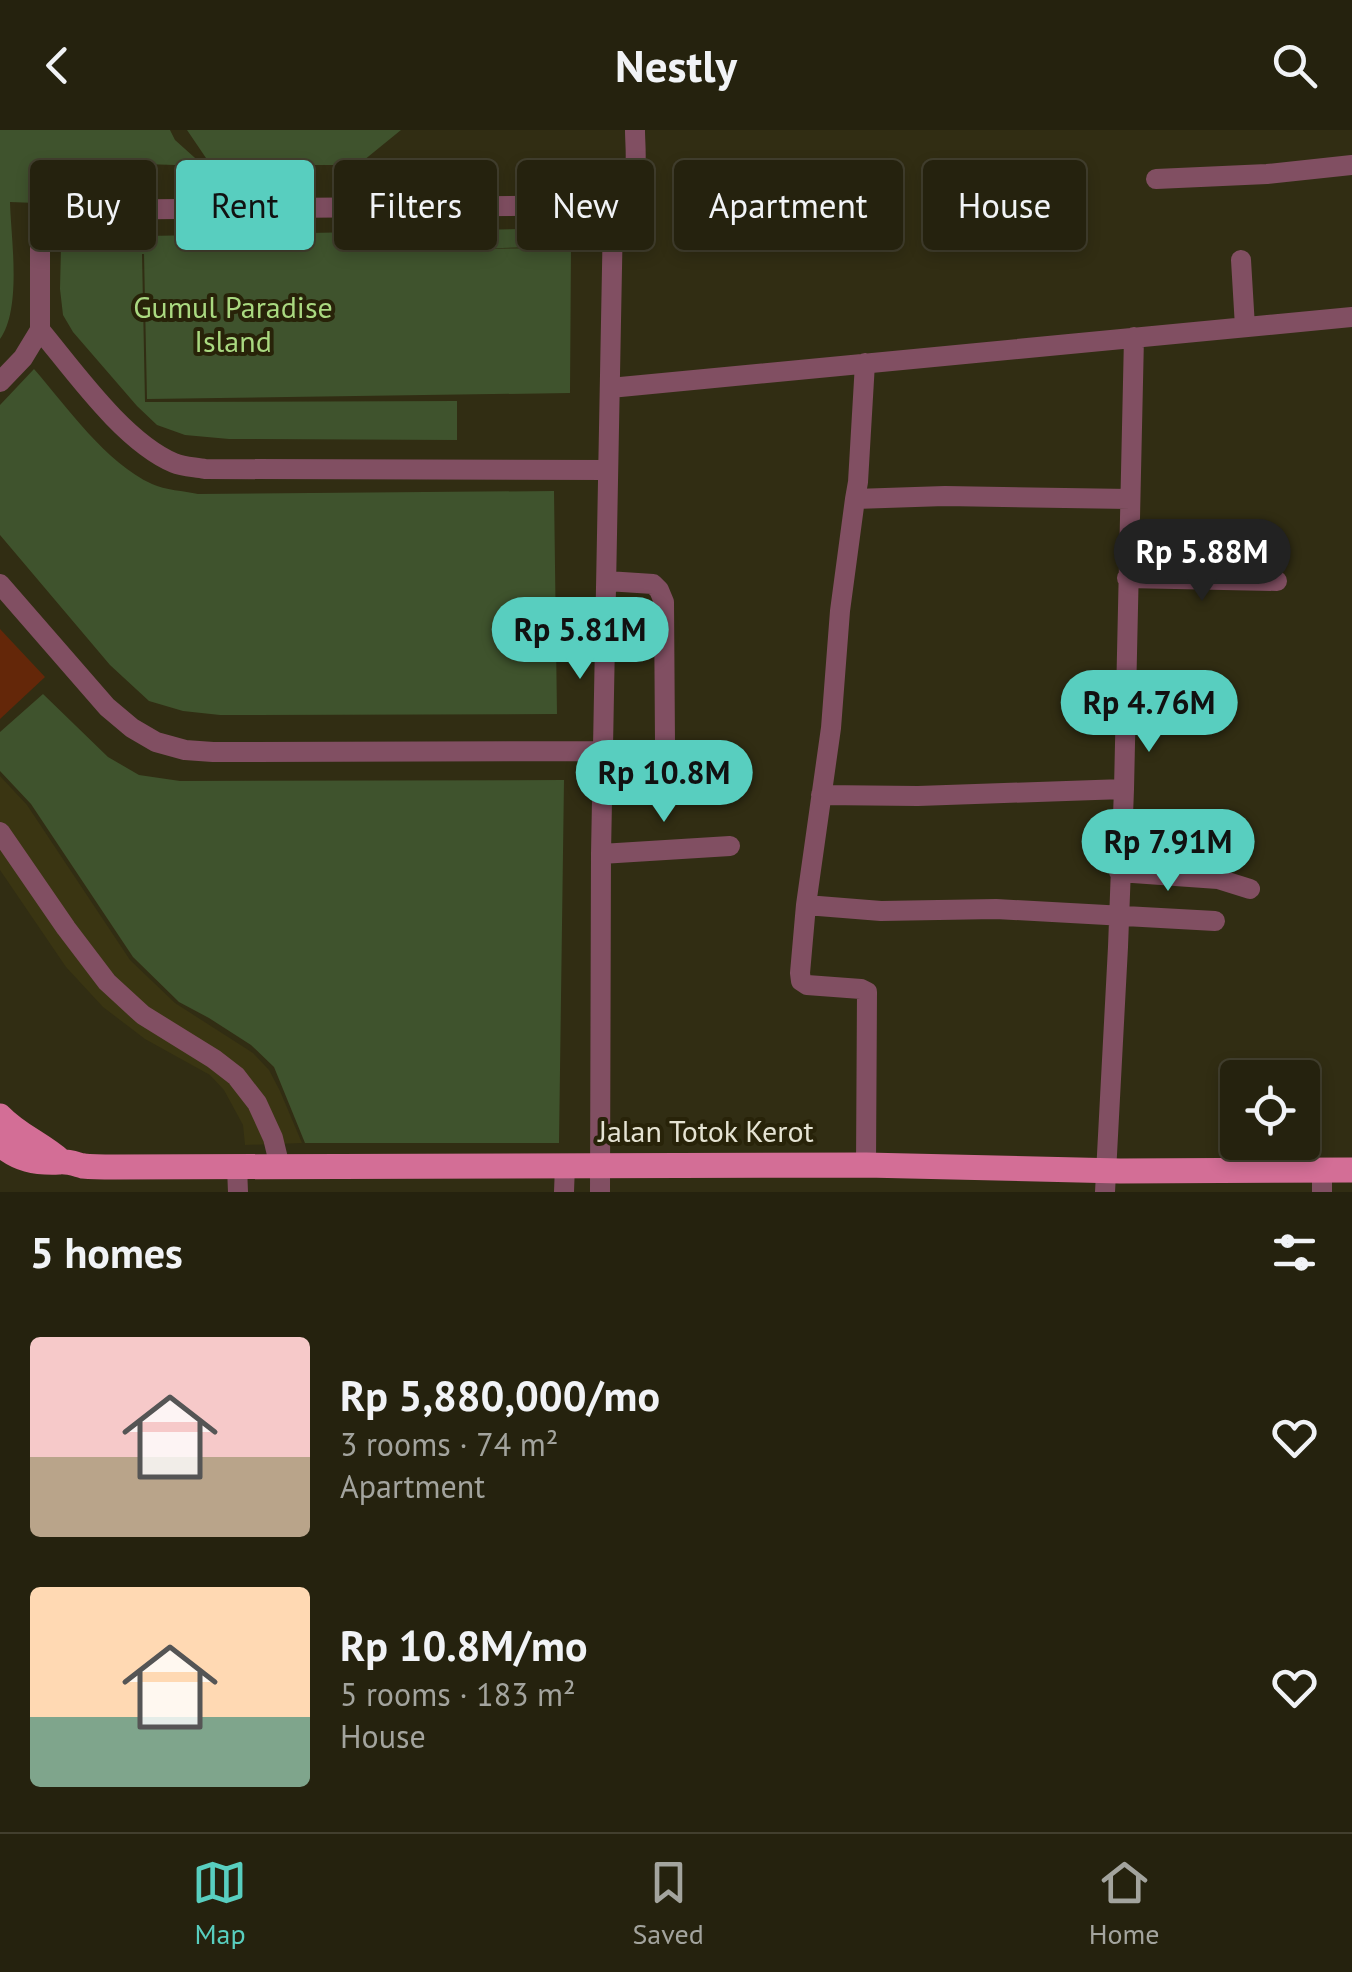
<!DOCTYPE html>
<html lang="en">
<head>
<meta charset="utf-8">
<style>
  body { margin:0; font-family:"PT Sans",sans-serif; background:#312f1c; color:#f1f3f6; height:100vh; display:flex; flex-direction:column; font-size:38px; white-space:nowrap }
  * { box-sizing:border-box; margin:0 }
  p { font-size:32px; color:#a3a49e }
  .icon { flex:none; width:55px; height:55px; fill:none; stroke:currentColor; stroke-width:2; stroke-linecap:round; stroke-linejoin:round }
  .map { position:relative; height:1062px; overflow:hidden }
  .panel { display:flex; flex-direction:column; background:#25220e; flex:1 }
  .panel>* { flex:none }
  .guide { position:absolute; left:30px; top:30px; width:1292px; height:90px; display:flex; gap:20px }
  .controls { position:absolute; left:1220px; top:930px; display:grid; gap:20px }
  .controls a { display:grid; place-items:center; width:100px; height:100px; border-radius:10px; background:#25220e; box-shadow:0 5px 15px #0003,0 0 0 2px #423f2e; font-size:50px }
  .price { position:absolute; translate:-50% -85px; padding:0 22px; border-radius:35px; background:#58cebf; color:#111; font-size:32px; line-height:65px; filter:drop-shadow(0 2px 5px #0008) }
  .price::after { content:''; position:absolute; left:50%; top:60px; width:30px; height:22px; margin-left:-15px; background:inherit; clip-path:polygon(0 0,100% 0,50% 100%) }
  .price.current { background:#222; color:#fff }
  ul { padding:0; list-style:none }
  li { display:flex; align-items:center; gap:30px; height:250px; padding:0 30px }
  li span { display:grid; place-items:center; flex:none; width:280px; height:200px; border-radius:10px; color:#555 }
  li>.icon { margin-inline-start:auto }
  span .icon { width:120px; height:120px; fill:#fffc; stroke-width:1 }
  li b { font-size:42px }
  h2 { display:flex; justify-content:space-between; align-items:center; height:120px; padding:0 30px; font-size:42px }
  .pill { padding:0 35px; border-radius:10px; background:#25220e; box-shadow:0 5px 15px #0003,0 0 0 2px #423f2e; font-size:35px; line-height:90px }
  .pill.current { background:#58cebf; color:#111 }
  header { display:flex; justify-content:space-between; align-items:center; height:130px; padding:0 30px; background:#25220e; font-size:45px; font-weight:700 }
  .dock { display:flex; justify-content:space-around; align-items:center; height:140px; border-top:2px solid #423f2e; background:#25220e; font-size:28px; color:#a3a49e }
  .dock a { display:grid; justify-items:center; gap:5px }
  .dock .current { color:#58cebf }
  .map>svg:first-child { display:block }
  .built { fill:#3a3512 }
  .green { fill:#3f532d }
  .building { fill:#642709 }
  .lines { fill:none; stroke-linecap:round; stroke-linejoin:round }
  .minor { stroke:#814f62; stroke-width:20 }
  .major { stroke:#d36e96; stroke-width:25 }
  .labels { text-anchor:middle; stroke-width:8; stroke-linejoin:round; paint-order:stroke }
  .park-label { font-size:30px; fill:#aad980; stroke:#282309 }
  .street-label { font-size:30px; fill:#e5e3d3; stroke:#282309 }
</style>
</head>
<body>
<header><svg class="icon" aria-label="back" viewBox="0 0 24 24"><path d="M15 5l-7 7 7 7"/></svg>Nestly<svg class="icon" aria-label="search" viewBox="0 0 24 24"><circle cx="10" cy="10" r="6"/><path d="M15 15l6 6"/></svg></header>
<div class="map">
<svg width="1352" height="1062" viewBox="0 0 1352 1062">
  <rect width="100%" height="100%" fill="#312d13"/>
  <!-- built -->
  <path class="built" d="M0,646L27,675L130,830L175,873L253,923L269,940L280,961L302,1013L245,1015L243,995L224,960L210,945L145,909L103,877L66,837L0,740Z"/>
  <!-- green -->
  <path class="green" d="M0,0H170L175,10L204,36L55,31L47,33L43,37L36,73L10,72C11,109 22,178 0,209Z
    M187,0H401L358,35H221L206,28Z
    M570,98V116L467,119L571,118L570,263L147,269L144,124H142L145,272L457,271V310L229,309L185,305L157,295L137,276L73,202L63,185L60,159L61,117L68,112L91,107Z
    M34,239C67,277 106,333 152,354C165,360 184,361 198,364L554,361L557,584L220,585L183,581L149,571L110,535L0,405V275Z
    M43,564L108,627L139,645L180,651L564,650L559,1013H305L274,937L251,915L209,888L179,872L133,827L31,674L0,641V602Z"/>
  <!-- building -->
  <path class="building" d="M0,499L45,547L0,589Z"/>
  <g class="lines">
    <!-- minor -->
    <path class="minor" d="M1156,49L1267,44L1352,35
      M1241,130L1245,197
      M40,200C75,242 124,312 174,333C183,337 195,337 205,339L608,340
      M865,233L858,352L855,369L945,366L1130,369
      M0,252L23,228L40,200V110C48,91 57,87 75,80L616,75
      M610,258L1352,187
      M855,369L840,481L831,598L806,775L800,843L801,851L807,855L861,859L867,862L866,1035
      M1127,448L1277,451
      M607,451L653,454L659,460L664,472L665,613
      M0,454L107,577L132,598L156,612L185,620L213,622L603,621
      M821,665L918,666L1124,659
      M0,702L66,798L107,852L143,885L214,929L236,946L257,973L273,1008L280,1037
      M601,724L730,716
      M1119,742L1218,749L1250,759
      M806,775L881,781L996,779L1215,791
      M237,1037L238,1062
      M1322,1041V1062
      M564,1062L565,1035
      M600,1062L601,724L613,85C617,71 628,63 632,49C638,34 635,16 635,0
      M1105,1062L1118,817L1124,659L1134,207"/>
    <!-- major -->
    <path class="major" d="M0,986C18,1005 42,1014 61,1031
      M0,1014C18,1030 36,1033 59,1032C67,1031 75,1034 83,1036C93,1037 104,1037 115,1037L866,1035L1120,1041L1352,1040"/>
  </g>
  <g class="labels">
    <!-- park labels -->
    <g class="park-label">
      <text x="233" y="188">Gumul Paradise<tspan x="233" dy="34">Island</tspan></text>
    </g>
    <!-- street labels -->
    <g class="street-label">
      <text x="706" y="1012">Jalan Totok Kerot</text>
    </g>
  </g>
</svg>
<div class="controls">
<a><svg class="icon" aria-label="locate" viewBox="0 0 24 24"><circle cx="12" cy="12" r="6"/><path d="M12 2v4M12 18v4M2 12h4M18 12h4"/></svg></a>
</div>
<b class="price current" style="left:1202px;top:474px">Rp 5.88M</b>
<b class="price" style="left:580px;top:552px">Rp 5.81M</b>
<b class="price" style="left:1149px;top:625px">Rp 4.76M</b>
<b class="price" style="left:664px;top:695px">Rp 10.8M</b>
<b class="price" style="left:1168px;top:764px">Rp 7.91M</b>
<div class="guide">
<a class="pill">Buy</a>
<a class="pill current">Rent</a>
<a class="pill">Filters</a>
<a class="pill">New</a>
<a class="pill">Apartment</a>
<a class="pill">House</a>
</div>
</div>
<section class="panel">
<h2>5 homes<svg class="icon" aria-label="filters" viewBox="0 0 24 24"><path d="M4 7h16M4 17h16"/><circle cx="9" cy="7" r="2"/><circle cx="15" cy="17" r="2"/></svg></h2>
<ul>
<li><span style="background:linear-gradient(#f6c9c9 60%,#b9a48a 0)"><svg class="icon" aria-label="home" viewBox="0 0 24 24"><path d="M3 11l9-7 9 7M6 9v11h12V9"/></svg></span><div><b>Rp 5,880,000/mo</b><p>3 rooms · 74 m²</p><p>Apartment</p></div><svg class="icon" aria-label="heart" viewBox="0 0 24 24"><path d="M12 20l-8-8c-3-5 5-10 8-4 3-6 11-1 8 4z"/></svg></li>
<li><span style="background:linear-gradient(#ffd9b3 65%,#7fa58c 0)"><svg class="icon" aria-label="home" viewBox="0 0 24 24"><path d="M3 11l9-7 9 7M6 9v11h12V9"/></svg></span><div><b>Rp 10.8M/mo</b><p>5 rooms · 183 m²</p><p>House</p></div><svg class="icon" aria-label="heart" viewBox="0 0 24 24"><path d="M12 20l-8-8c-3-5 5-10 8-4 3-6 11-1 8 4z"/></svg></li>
</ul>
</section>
<nav class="dock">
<a class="current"><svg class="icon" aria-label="map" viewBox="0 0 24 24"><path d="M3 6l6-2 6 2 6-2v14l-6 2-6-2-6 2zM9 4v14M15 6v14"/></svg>Map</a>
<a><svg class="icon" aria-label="saved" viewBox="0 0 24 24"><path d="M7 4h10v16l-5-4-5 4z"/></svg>Saved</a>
<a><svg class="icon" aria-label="home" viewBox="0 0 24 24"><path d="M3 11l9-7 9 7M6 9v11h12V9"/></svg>Home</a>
</nav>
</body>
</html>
